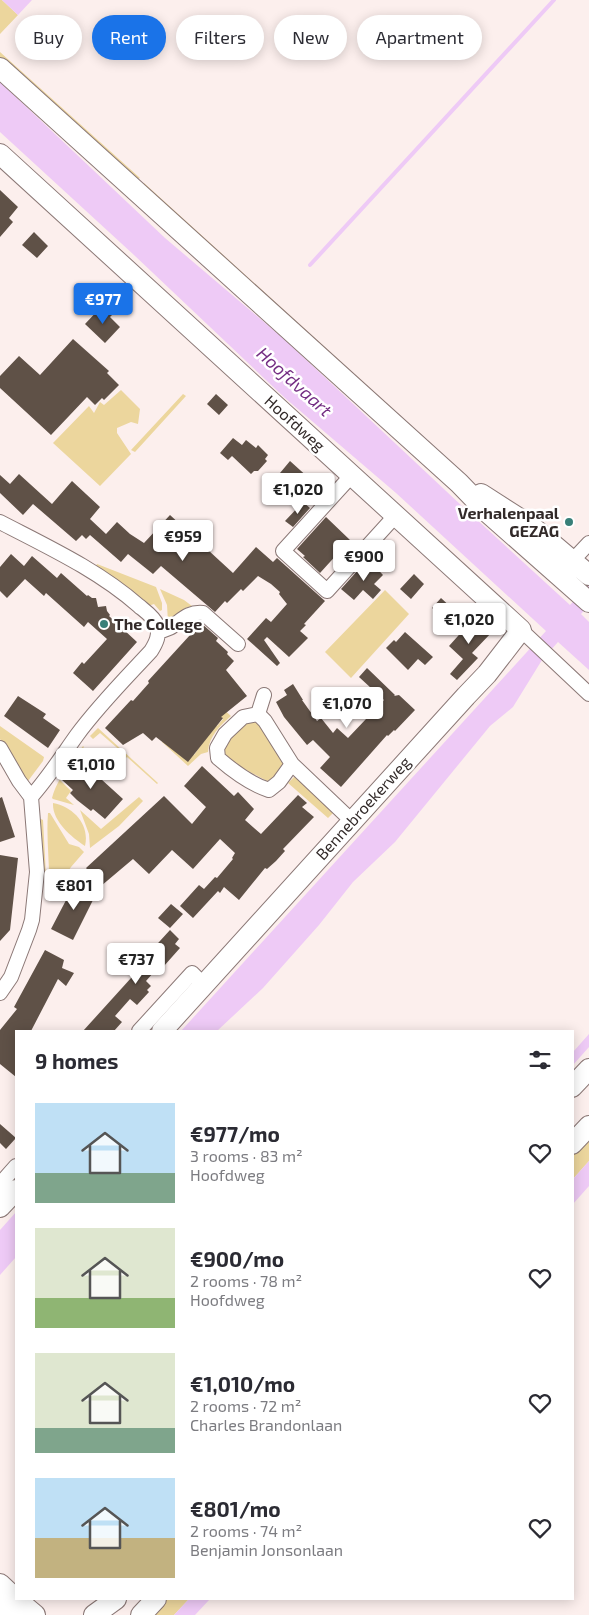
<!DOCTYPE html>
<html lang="en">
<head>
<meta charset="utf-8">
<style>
  body { margin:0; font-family:"Exo 2",sans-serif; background:#f7f7f7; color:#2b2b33; height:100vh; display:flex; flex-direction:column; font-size:19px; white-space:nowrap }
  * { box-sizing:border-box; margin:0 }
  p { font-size:16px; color:#7c7c81 }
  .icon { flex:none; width:28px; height:28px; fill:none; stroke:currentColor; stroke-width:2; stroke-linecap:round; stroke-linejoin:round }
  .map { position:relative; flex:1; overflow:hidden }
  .sheet { position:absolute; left:15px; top:1030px; width:559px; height:570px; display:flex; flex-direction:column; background:#fff; border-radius:0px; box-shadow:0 2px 12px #0003 }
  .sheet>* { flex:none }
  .hud { position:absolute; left:15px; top:15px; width:560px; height:45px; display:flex; gap:10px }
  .price { position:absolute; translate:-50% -42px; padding:0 11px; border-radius:5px; background:#fff; color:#222; font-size:16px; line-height:32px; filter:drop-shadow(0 1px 2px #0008) }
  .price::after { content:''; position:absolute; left:50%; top:30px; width:15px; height:11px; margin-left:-8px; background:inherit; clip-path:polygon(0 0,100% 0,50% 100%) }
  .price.current { background:#1a73e8; color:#fff }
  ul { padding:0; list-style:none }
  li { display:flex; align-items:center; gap:15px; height:125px; padding:0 20px }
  li span { display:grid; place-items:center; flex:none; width:140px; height:100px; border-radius:0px; color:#555 }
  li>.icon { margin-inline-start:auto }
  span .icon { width:60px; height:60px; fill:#fffc; stroke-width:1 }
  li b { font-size:21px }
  h2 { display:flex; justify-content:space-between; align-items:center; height:60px; padding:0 20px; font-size:21px }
  .pill { padding:0 18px; border-radius:22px; background:#fff; box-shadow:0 2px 12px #0003; font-size:18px; line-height:45px }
  .pill.current { background:#1a73e8; color:#fff }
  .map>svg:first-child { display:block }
  .green { fill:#ecd69d }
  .water { fill:#eecaf6 }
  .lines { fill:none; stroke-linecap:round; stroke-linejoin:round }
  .stream { stroke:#eecaf6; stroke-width:4 }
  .building { fill:#5f5147 }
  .street-casing { stroke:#8b7876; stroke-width:16 }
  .secondary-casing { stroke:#8b7876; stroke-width:22 }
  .street { stroke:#fff; stroke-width:14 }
  .secondary { stroke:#fff; stroke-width:20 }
  .poi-dot { fill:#387f78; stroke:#fff; stroke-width:2 }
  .labels { text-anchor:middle; stroke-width:5; stroke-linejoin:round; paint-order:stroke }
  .street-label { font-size:16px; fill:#322a29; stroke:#fff }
  .poi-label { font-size:16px; font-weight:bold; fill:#322a29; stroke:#fff; text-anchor:end }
  .water-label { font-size:18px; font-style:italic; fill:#742e83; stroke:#fff }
</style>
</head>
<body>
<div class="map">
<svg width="589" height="1615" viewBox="0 0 589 1615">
  <rect width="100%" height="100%" fill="#fcefed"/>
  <!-- green -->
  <path class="green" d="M0,0H2L18,15L0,34Z
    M0,52L140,178L134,181L0,59Z
    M144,183L426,439L422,443L144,186Z
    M121,390L140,409L138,424L131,422L117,428V433L131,454L100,486L53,443L89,406L94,413L100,402L104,405Z
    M183,394L186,396L135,452L131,450Z
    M97,564L156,587L162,603V610L160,611L154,604L148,606L95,568Z
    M160,589L184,600L192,606L185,608L168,622L167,605Z
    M385,590L409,614L351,678L325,652Z
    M200,688L231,716C220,726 209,736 208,752L201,754L188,766L162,742L177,726L194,755L215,725L217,726L223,719L216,713Z
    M248,721L258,723L285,760C283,770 276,777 267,781L235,764L222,752C226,739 238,730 248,721Z
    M0,726L44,757L43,761L28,781L24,779L0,739Z
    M98,728L158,783L157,784L127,757L120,763L118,761L123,753L100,733L93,739L90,736Z
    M83,746L84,747L80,752L94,764L91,767L79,757L60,780L71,791L66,798L74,805L53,799L52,798C57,779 71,762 83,746Z
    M295,776L335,811L328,818L288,783Z
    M139,797L143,801L119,826L90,848L89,834L80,810L101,829Z
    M53,803C74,807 90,825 85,846C71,837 52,821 53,803Z
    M48,813H50L69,844L79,847L84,852L71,867L54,892H50L49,890C50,864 46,839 48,813Z
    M39,818L43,820L46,875H42Z
    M589,1131V1161L573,1179L572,1149Z
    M167,1599H189L174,1615H152Z"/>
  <!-- water -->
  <path class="water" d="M2,0H32L18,15Z
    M0,82L165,238L284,339L462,506L570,605L589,585V605L581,614L589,622V670L558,642L542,660L513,707L490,726L395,842L353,882L319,925L263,988L217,1031H181L546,631L396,493L285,398L134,255L0,132Z
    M589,1034V1047L573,1065V1052Z
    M589,1161V1186L573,1204V1179Z
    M16,1212V1257L0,1275V1230Z
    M189,1599H210L195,1615H174Z"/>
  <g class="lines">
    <!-- stream -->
    <path class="stream" d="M310,265L554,0"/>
  </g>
  <!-- building -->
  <path class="building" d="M0,190L18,207L9,218L13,222L0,237Z
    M34,232L48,246L37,258L22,245Z
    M102,306L112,315L110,317L120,327L105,343L85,324Z
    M73,339L109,371L107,373L119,385L104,400L102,398L95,405L87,397L51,435L0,388V376L19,356L40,375Z
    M216,394L228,405L219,415L207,404Z
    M233,438L242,445L246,440L256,448L258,445L268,455L265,459L267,461L258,471H254L251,474L232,456L228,460L220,453Z
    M290,461L310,479L300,490L280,473Z
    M19,474L52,504L72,481L100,507L90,519L106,534L117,522L130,534L144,543L170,515L233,573L256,547L273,562L277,558L325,601L304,624L306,625L300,631L308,638L289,657L267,637L264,640L280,663L277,666L247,639L266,618L271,622L287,604L279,594L280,592L271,584L258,576L243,591L241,589L227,603L225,601L215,612L161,566L153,574L128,554L121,562L90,535L86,539L82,535L76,541L33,504L23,515L0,493V475L10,484Z
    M303,502L310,508L293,527L285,521Z
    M326,517L350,540L320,573L303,557L305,556L297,549Z
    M11,554L24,566L32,556L57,578L61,573L87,596L88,595L92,598H96L98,607L106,606L107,611L110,615L109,616L137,642L93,691L73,673L82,662L84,664L107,639L88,622L84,627L46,593L44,596L25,579L7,598L0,591V567Z
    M368,559L383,575L374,584L381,590L373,599L363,590L354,600L341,589Z
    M414,574L424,584L411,599L400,589Z
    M441,598L454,610L445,620L432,608Z
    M475,617L492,632L472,653L478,658L457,680L450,674L463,659L449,646Z
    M201,623L218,638L216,641L228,652L227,654L234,661L226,670L247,696L221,717L223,718L188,762L156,737L152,741L143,733L123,745L105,728L131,700L133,701L149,683L148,681Z
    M405,632L433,657L425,665L418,659L408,670L386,648L394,640L396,642Z
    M367,668L395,695L394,696L399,695L415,710L395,731L394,730L388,736L387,735L341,787L320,768L330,757L313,740L307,745L284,717L276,702L287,695L284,690L293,684L303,700H302L317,721L321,718L333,733L337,728L348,738L384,700L359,677Z
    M18,696L46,714L43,718L60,730L48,748L4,716Z
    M79,759L123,799L105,819L93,809L91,811L77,800L70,793L73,790L61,779Z
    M202,766L234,796L238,792L254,809L245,820L261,834L298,795L307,803L302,807L314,817L283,849L285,851L276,861L267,869L265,868L239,900L224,887L220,893L218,891L193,918L180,906L199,885L204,889L215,877L217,878L233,859L232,858L235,853L220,839L193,869L172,850L149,874L133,859L101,886L86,868L164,796L192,824L206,807L184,786Z
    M2,797L15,837L0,842V798Z
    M0,855L18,858L10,930L0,941Z
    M76,881L97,892L73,940L51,929Z
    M171,904L183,914L170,928L158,918Z
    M170,930L179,939L175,944L180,948L164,966L161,964L146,981L151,986L147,990L149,992L137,1005L130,999L115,1016L122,1022L114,1031H83L141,967L138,965Z
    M45,950L64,960L62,968L74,973L66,986L58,979L31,1031H16V1077L0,1064V1030L17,1009L14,1007Z
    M0,1124L16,1138L6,1149L0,1143Z"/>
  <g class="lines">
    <!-- street casing -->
    <g class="street-casing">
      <path id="street" d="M352,475L283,551L327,591L396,515
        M0,522C48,547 98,570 139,606C145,611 154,617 157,625C160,635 156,643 151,651C126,678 99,705 77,735C62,756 48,778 31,797
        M570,570L573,560L589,543
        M521,630L589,694
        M158,631C178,630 181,611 203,613L238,644
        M258,714L264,695
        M0,748L19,781L31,797L37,872L32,920L29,930L11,977L0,993
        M292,764L279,782L269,790C250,784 233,771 218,758L217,748L225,734L243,717L258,714L265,721L292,764L352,821
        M139,1031L192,973L204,985
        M13,1194L0,1184L16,1166"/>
    </g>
    <!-- secondary casing -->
    <g class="secondary-casing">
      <path id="secondary" d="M0,68L459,483L487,512L589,602
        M0,154L521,630L487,674L466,696L162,1031
        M481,494L531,526L589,575
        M572,1087L589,1069
        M572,1144L589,1126
        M0,1207L16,1190
        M0,1584L16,1599
        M16,1599L35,1615
        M0,1606L10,1615
        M94,1615L116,1599
        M141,1615L156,1599"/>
    </g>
    <!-- street -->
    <use href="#street" class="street"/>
    <!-- secondary -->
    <use href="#secondary" class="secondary"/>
  </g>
  <!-- markers -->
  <g class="poi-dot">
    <circle cx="569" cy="522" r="5"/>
    <circle cx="104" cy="624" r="5"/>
  </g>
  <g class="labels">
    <!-- street labels -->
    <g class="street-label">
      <text transform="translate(295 423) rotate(42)" y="6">Hoofdweg</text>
      <text transform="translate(363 808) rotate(-48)" y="6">Bennebroekerweg</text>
    </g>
    <!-- poi labels -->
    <g class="poi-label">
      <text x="559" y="519">Verhalenpaal<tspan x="559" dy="18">GEZAG</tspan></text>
      <text x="114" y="630" text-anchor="start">The College</text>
    </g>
    <!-- water labels -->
    <g class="water-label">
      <text transform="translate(294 382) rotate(42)" y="6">Hoofdvaart</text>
    </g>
  </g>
</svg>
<b class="price current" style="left:103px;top:325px">€977</b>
<b class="price" style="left:298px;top:515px">€1,020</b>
<b class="price" style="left:183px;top:562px">€959</b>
<b class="price" style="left:364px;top:582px">€900</b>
<b class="price" style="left:469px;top:645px">€1,020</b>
<b class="price" style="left:347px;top:729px">€1,070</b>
<b class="price" style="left:91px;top:790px">€1,010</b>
<b class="price" style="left:74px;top:911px">€801</b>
<b class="price" style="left:136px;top:985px">€737</b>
<div class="hud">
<a class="pill">Buy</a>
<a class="pill current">Rent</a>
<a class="pill">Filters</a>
<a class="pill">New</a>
<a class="pill">Apartment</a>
</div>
<section class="sheet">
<h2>9 homes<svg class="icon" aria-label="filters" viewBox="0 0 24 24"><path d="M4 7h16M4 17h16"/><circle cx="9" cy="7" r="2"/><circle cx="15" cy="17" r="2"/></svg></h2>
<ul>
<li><span style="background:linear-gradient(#bfe0f5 70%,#7fa58c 0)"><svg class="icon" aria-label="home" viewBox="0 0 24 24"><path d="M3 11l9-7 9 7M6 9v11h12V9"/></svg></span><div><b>€977/mo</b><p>3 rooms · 83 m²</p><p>Hoofdweg</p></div><svg class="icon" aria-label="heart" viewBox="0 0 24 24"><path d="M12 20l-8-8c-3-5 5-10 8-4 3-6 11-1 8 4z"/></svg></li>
<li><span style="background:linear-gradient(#dfe7d0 70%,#8fb573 0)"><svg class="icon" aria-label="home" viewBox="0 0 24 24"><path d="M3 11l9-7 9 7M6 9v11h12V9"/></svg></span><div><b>€900/mo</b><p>2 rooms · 78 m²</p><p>Hoofdweg</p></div><svg class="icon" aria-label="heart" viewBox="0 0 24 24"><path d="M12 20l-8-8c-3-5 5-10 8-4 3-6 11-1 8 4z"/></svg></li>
<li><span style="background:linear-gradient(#dfe7d0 75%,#7fa58c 0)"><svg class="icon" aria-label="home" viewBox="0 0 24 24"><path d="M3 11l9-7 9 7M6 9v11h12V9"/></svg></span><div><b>€1,010/mo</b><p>2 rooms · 72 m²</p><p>Charles Brandonlaan</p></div><svg class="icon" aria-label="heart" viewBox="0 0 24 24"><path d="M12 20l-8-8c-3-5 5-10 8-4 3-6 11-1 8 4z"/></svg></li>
<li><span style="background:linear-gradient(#bfe0f5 60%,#c2b280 0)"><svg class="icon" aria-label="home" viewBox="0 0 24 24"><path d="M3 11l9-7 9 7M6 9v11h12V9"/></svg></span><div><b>€801/mo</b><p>2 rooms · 74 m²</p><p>Benjamin Jonsonlaan</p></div><svg class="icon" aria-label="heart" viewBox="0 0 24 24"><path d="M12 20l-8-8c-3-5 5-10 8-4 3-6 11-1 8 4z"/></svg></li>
</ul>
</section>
</div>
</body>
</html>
